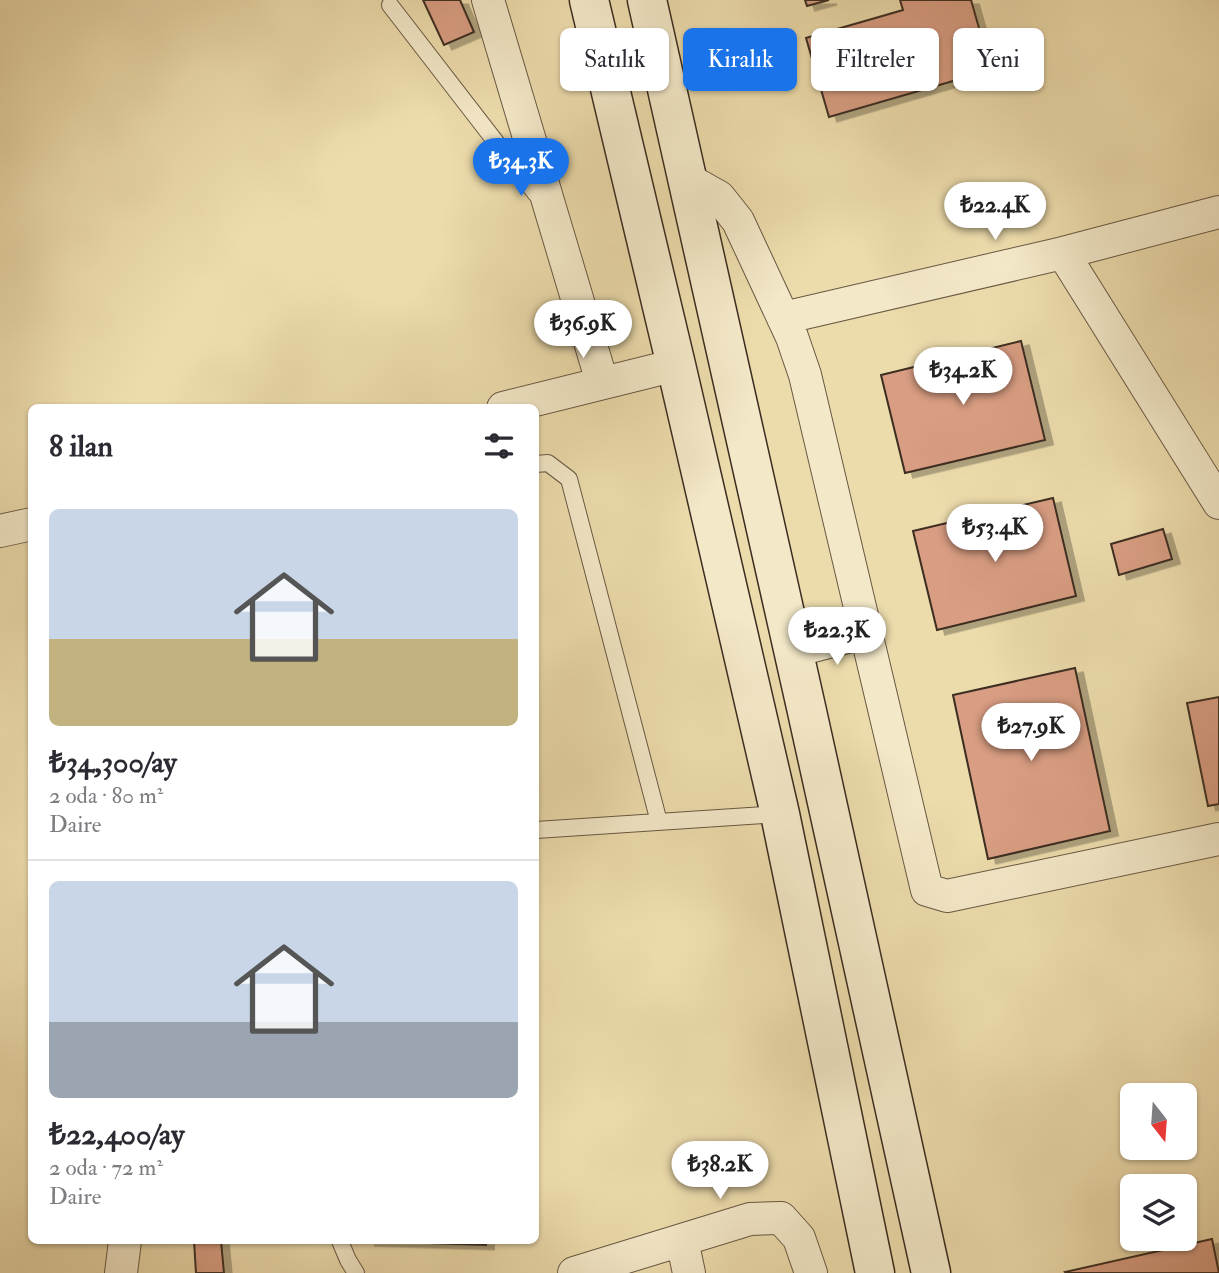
<!DOCTYPE html>
<html lang="tr">
<head>
<meta charset="utf-8">
<style>
  body { margin:0; font-family:"IM FELL Double Pica",serif; background:#f2f2f3; color:#2b2b33; height:100vh; display:flex; flex-direction:column; font-size:26px; white-space:nowrap }
  * { box-sizing:border-box; margin:0 }
  p { font-size:23px; color:#7c7c81 }
  .icon { flex:none; width:38px; height:38px; fill:none; stroke:currentColor; stroke-width:2; stroke-linecap:round; stroke-linejoin:round }
  .map { position:relative; flex:1; overflow:hidden }
  .panel { position:absolute; left:28px; top:404px; width:511px; height:840px; display:flex; flex-direction:column; background:#fff; border-radius:10px; box-shadow:0 2px 5px #0004 }
  .panel>* { flex:none }
  .top-card { position:absolute; left:560px; top:28px; width:553px; height:63px; display:flex; gap:14px }
  .needle { width:46px; rotate:163deg }
  .tools { position:absolute; left:1120px; top:1083px; display:grid; gap:14px }
  .tools a { display:grid; place-items:center; width:77px; height:77px; border-radius:10px; background:#fff; box-shadow:0 2px 5px #0004; font-size:35px }
  .price { position:absolute; translate:-50% -60px; padding:0 16px; border-radius:24px; background:#fff; color:#222; font-size:23px; line-height:46px; filter:drop-shadow(0 2px 4px #0008) }
  .price::after { content:''; position:absolute; left:50%; top:42px; width:21px; height:16px; margin-left:-10px; background:inherit; clip-path:polygon(0 0,100% 0,50% 100%) }
  .price.current { background:#1a73e8; color:#fff }
  ul { padding:0; list-style:none }
  li { display:grid; align-content:center; gap:14px; height:371px; padding:0 21px }
  li+li { border-top:2px solid #e1e1e2 }
  li span { display:grid; place-items:center; height:217px; border-radius:10px; color:#555 }
  li>.icon { margin-inline-start:auto }
  span .icon { width:126px; height:126px; fill:#fffc; stroke-width:1 }
  li b { font-size:30px }
  h2 { display:flex; justify-content:space-between; align-items:center; height:84px; padding:0 21px; font-size:30px }
  .tag { padding:0 24px; border-radius:10px; background:#fff; box-shadow:0 2px 5px #0004; font-size:24px; line-height:63px }
  .tag.current { background:#1a73e8; color:#fff }
  .map>svg:first-child { display:block }
  .building { fill:#d89d82; stroke:#3c2d20; stroke-width:2; filter:url(#shadow) }
  .lines { fill:none; stroke-linecap:round; stroke-linejoin:round }
  .service-casing { stroke:#685843; stroke-width:18 }
  .minor-casing { stroke:#685843; stroke-width:34 }
  .secondary-casing { stroke:#3c2d20; stroke-width:41 }
  .service { stroke:#f3e8c8; stroke-width:16 }
  .minor { stroke:#f3e8c8; stroke-width:32 }
  .secondary { stroke:#f3e8c8; stroke-width:38 }
</style>
</head>
<body>
<div class="map">
<svg width="1219" height="1273" viewBox="0 0 1219 1273">
  <defs>
    <filter id="shadow"><feDropShadow dx="8" dy="4.5" stdDeviation="0" flood-color="#0004"/></filter>
  </defs>
  <rect width="100%" height="100%" fill="#ecdbab"/>
  <filter id="stains"><feTurbulence type="fractalNoise" baseFrequency=".00286" numOctaves="4"/><feColorMatrix values="0 0 0 0 .2 0 0 0 0 .09 0 0 0 0 .02 0 0 0 .5 -.17"/></filter>
  <radialGradient id="worn" r=".72"><stop offset=".6" stop-color="#630" stop-opacity="0"/><stop offset="1" stop-color="#630" stop-opacity=".3"/></radialGradient>
  <!-- building -->
  <path class="building" d="M423,0H460L474,32L444,45Z
    M805,0H829L807,6Z
    M900,0H971L991,70L829,117L806,38L903,10Z
    M1021,341L1045,440L905,473L881,375Z
    M1053,498L1076,596L937,630L913,531Z
    M1163,529L1172,559L1119,575L1111,544Z
    M1075,668L1110,831L988,859L953,695Z
    M1219,697V804L1208,806L1187,703Z
    M1212,1239L1219,1273H1066L1065,1272Z
    M194,1241H221L224,1273H196Z
    M366,1241H486V1245Z"/>
  <g class="lines">
    <!-- service casing -->
    <g class="service-casing">
      <path id="service" d="M390,5L536,194
        M536,464L548,463L569,479L659,822
        M536,830L780,814
        M340,1241L348,1260L356,1273"/>
    </g>
    <!-- minor casing -->
    <g class="minor-casing">
      <path id="minor" d="M488,0L602,382
        M687,179L719,197L738,221L792,337L805,375L927,890L947,896L1219,839
        M1063,253L1219,503
        M783,318L1063,253L1219,212
        M503,408L676,365
        M0,531L32,524
        M794,651L866,632
        M682,1240L689,1273
        M121,1273L125,1241
        M574,1273L750,1219L781,1218L799,1238L811,1273"/>
    </g>
    <!-- secondary casing -->
    <g class="secondary-casing">
      <path id="secondary" d="M589,0L676,365L780,814L875,1273
        M647,0L806,707L931,1273"/>
    </g>
    <!-- service -->
    <use href="#service" class="service"/>
    <!-- minor -->
    <use href="#minor" class="minor"/>
    <!-- secondary -->
    <use href="#secondary" class="secondary"/>
  </g>
  <rect width="100%" height="100%" filter="url(#stains)"/>
  <rect width="100%" height="100%" fill="url(#worn)"/>
</svg>
<div class="tools">
<a><svg class="needle" viewBox="-14 -14 28 28"><path d="M0-13l5 13h-10z" fill="#e53935"/><path d="M0 13l5-13h-10z" fill="#7c7c81"/></svg></a>
<a><svg class="icon" aria-label="layers" viewBox="0 0 24 24"><path d="M12 4l9 5-9 5-9-5zM3 14l9 5 9-5"/></svg></a>
</div>
<b class="price current" style="left:521px;top:198px">₺34.3K</b>
<b class="price" style="left:995px;top:242px">₺22.4K</b>
<b class="price" style="left:583px;top:360px">₺36.9K</b>
<b class="price" style="left:963px;top:407px">₺34.2K</b>
<b class="price" style="left:995px;top:564px">₺53.4K</b>
<b class="price" style="left:837px;top:667px">₺22.3K</b>
<b class="price" style="left:1031px;top:763px">₺27.9K</b>
<b class="price" style="left:720px;top:1201px">₺38.2K</b>
<div class="top-card">
<a class="tag">Satılık</a>
<a class="tag current">Kiralık</a>
<a class="tag">Filtreler</a>
<a class="tag">Yeni</a>
</div>
<section class="panel">
<h2>8 ilan<svg class="icon" aria-label="filters" viewBox="0 0 24 24"><path d="M4 7h16M4 17h16"/><circle cx="9" cy="7" r="2"/><circle cx="15" cy="17" r="2"/></svg></h2>
<ul>
<li><span style="background:linear-gradient(#c9d6e8 60%,#c2b280 0)"><svg class="icon" aria-label="home" viewBox="0 0 24 24"><path d="M3 11l9-7 9 7M6 9v11h12V9"/></svg></span><div><b>₺34,300/ay</b><p>2 oda · 80 m²</p><p>Daire</p></div></li>
<li><span style="background:linear-gradient(#c9d6e8 65%,#9aa5b1 0)"><svg class="icon" aria-label="home" viewBox="0 0 24 24"><path d="M3 11l9-7 9 7M6 9v11h12V9"/></svg></span><div><b>₺22,400/ay</b><p>2 oda · 72 m²</p><p>Daire</p></div></li>
</ul>
</section>
</div>
</body>
</html>
